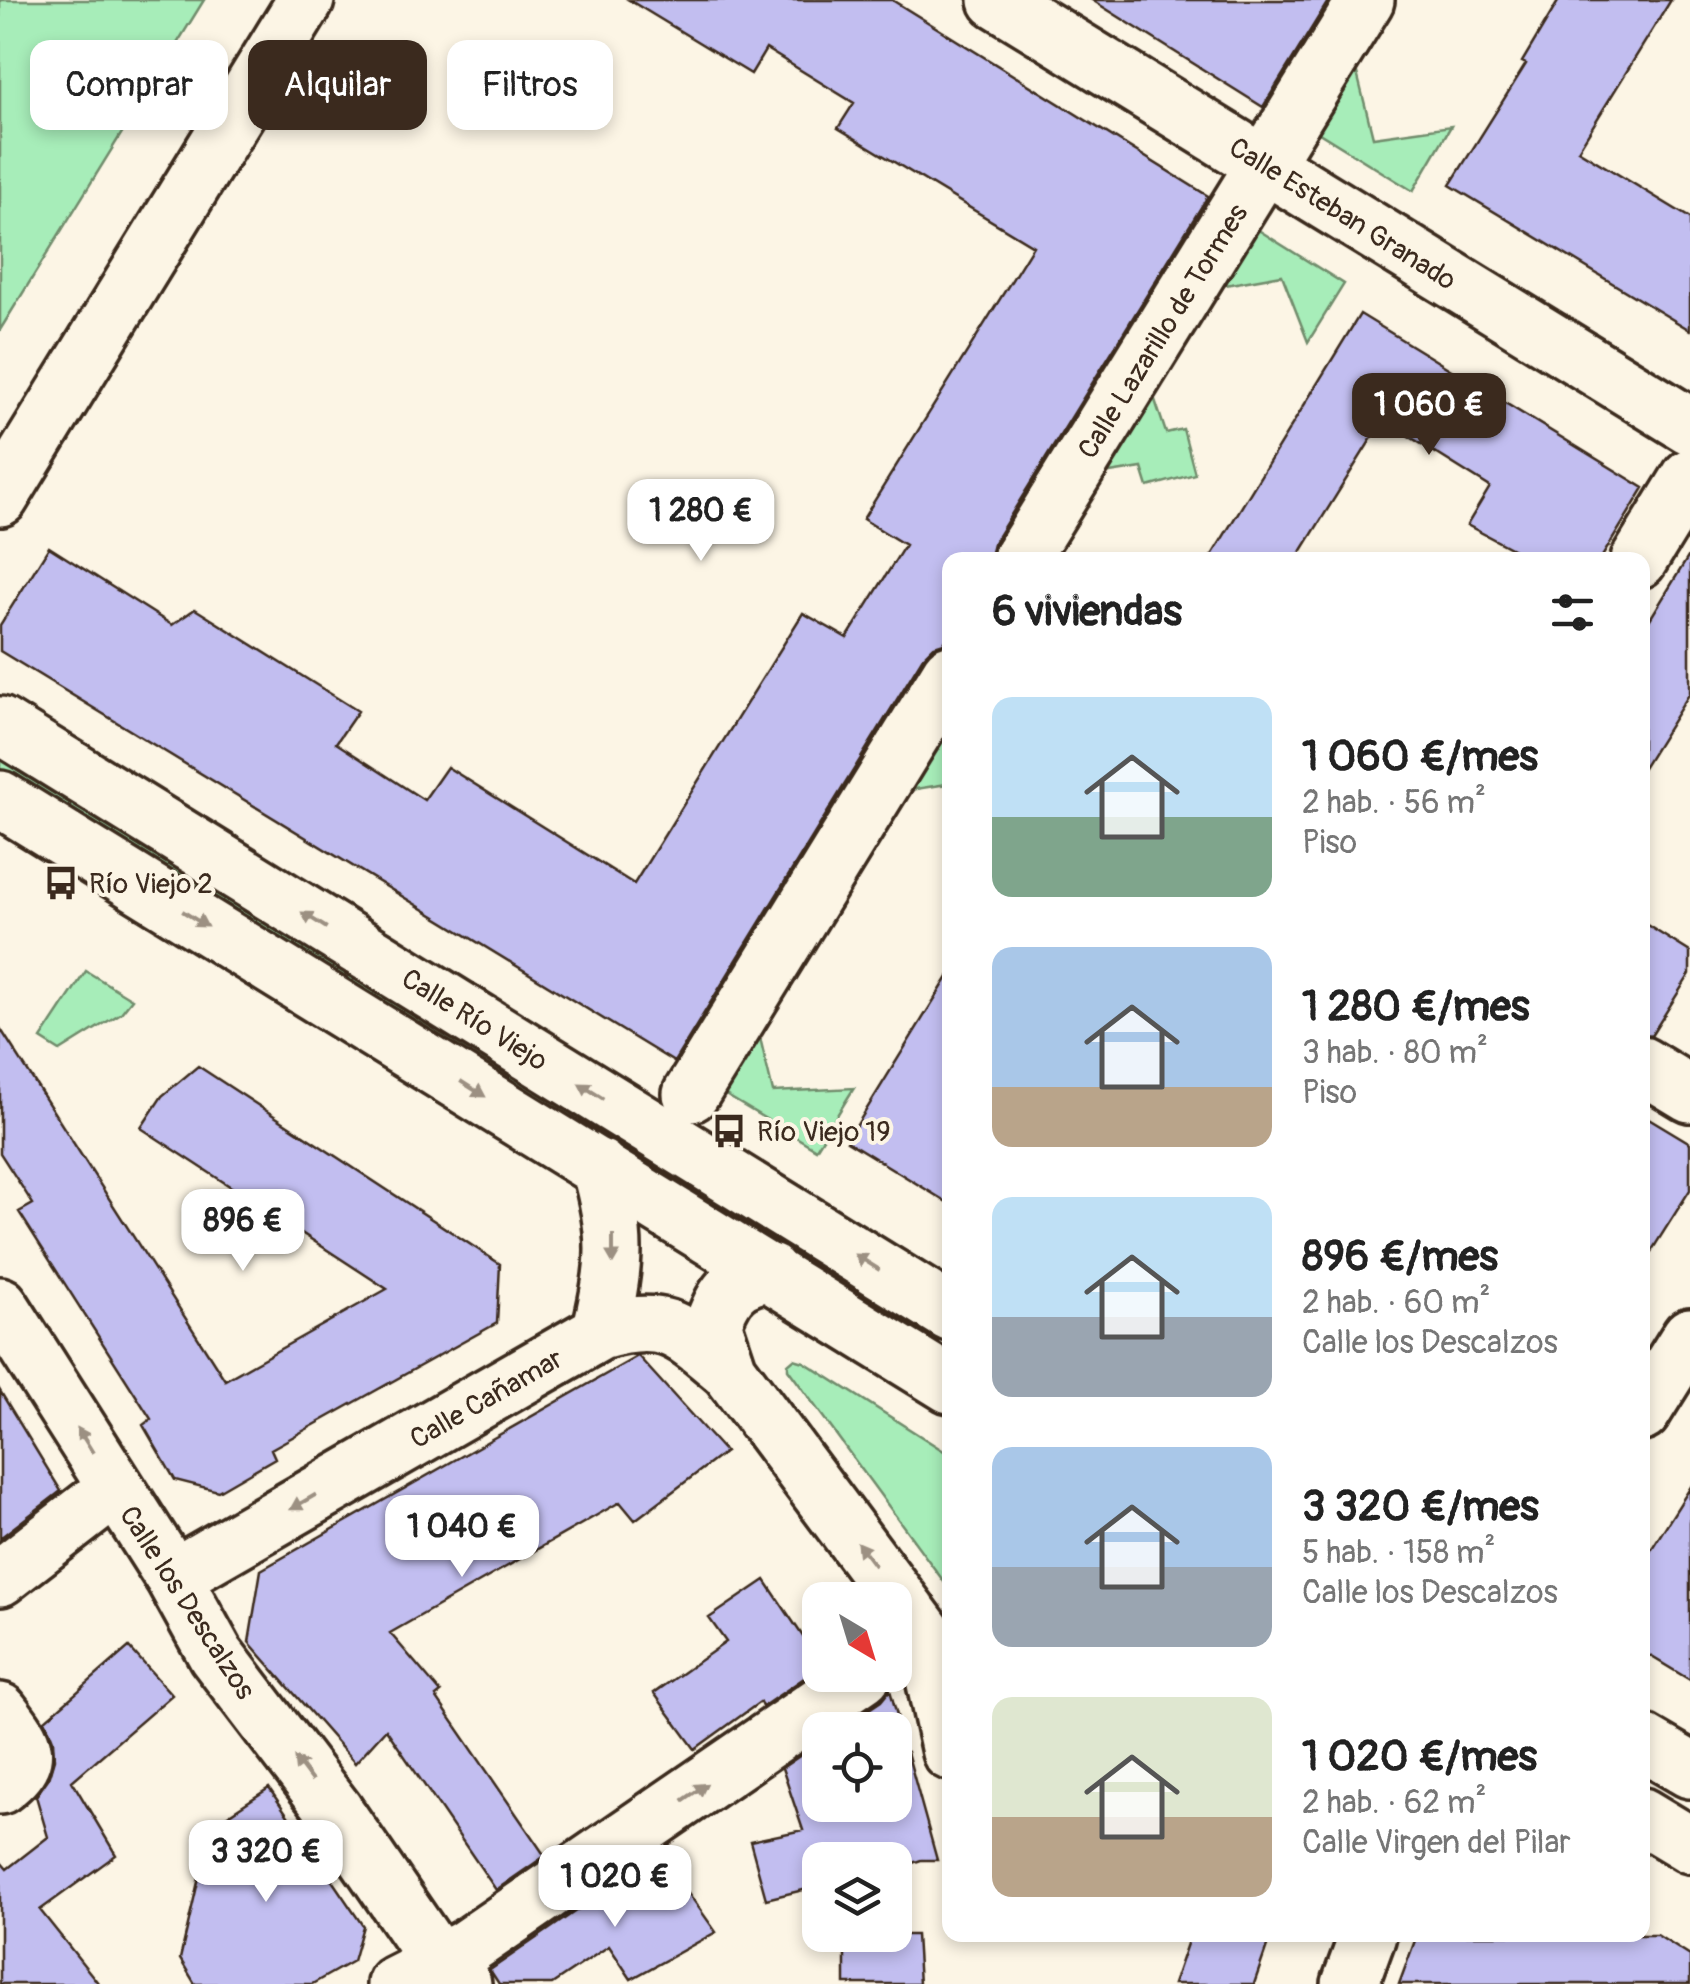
<!DOCTYPE html>
<html lang="es">
<head>
<meta charset="utf-8">
<style>
  body { margin:0; font-family:Pangolin,sans-serif; background:#f2f2f2; color:#222; height:100vh; display:flex; flex-direction:column; font-size:38px; white-space:nowrap }
  * { box-sizing:border-box; margin:0 }
  p { font-size:32px; color:#767676 }
  .icon { flex:none; width:55px; height:55px; fill:none; stroke:currentColor; stroke-width:2; stroke-linecap:round; stroke-linejoin:round }
  .map { position:relative; flex:1; overflow:hidden }
  .panel { position:absolute; left:942px; top:552px; width:708px; height:1390px; display:flex; flex-direction:column; background:#fff; border-radius:20px; box-shadow:0 5px 15px #0003 }
  .panel>* { flex:none }
  .guide { position:absolute; left:30px; top:40px; width:762px; height:90px; display:flex; gap:20px }
  .needle { width:65px; rotate:142deg }
  .buttons { position:absolute; left:802px; top:1582px; display:grid; gap:20px }
  .buttons a { display:grid; place-items:center; width:110px; height:110px; border-radius:20px; background:#fff; box-shadow:0 5px 15px #0003; font-size:50px }
  .price { position:absolute; translate:-50% -85px; padding:0 22px; border-radius:20px; background:#fff; color:#222; font-size:32px; line-height:65px; filter:drop-shadow(0 2px 5px #0008) }
  .price::after { content:''; position:absolute; left:50%; top:60px; width:30px; height:22px; margin-left:-15px; background:inherit; clip-path:polygon(0 0,100% 0,50% 100%) }
  .price.on { background:#3b2a1e; color:#fff }
  ul { padding:0; list-style:none }
  li { display:flex; align-items:center; gap:30px; height:250px; padding:0 50px }
  li span { display:grid; place-items:center; flex:none; width:280px; height:200px; border-radius:20px; color:#555 }
  li>.icon { margin-inline-start:auto }
  span .icon { width:120px; height:120px; fill:#fffc; stroke-width:1 }
  li b { font-size:42px }
  h2 { display:flex; justify-content:space-between; align-items:center; height:120px; padding:0 50px; font-size:42px }
  .chip { padding:0 35px; border-radius:20px; background:#fff; box-shadow:0 5px 15px #0003; font-size:35px; line-height:90px }
  .chip.on { background:#3b2a1e; color:#fff }
  .map>svg:first-child { display:block }
  .green { fill:#a7edb9; stroke:#718c6c; stroke-width:2.5 }
  .building { fill:#c2bef0; stroke:#3b2a1e; stroke-width:2.5 }
  .lines { fill:none; stroke-linecap:round; stroke-linejoin:round }
  .minor-casing { stroke:#3b2a1e; stroke-width:62 }
  .major-casing { stroke:#3b2a1e; stroke-width:62 }
  .minor { stroke:#fcf5e5; stroke-width:55 }
  .major { stroke:#fcf5e5; stroke-width:55 }
  .oneway { fill:#9c9082 }
  .labels { text-anchor:middle; stroke-width:8; stroke-linejoin:round; paint-order:stroke }
  .street-label { font-size:28px; fill:#3b2a1e; stroke:#fcf5e5 }
  .poi-label { font-size:28px; fill:#3b2a1e; stroke:#fcf5e5; text-anchor:start }
</style>
</head>
<body>
<div class="map">
<svg width="1690" height="1984" viewBox="0 0 1690 1984">
  <rect width="100%" height="100%" fill="#fcf5e5"/>
  <filter id="ink" filterUnits="userSpaceOnUse"><feTurbulence type="fractalNoise" baseFrequency=".01" numOctaves="2"/><feDisplacementMap in="SourceGraphic" scale="20" xChannelSelector="R" yChannelSelector="G"/><feConvolveMatrix kernelMatrix="1 2 1 2 8 2 1 2 1" color-interpolation-filters="sRGB"/></filter>
  <g filter="url(#ink)">
    <!-- green -->
    <path class="green" d="M0,0H204L0,330Z
      M1355,65L1373,137L1451,126L1413,191L1316,131Z
      M1252,226L1344,284L1308,342L1282,275L1214,287Z
      M1153,394L1166,433L1183,429L1195,474L1148,487L1142,468L1103,474Z
      M950,707V792L947,784L897,792Z
      M0,758L576,1114L570,1124L0,774Z
      M86,971L132,999L121,1013L60,1051L41,1039Z
      M756,1021L773,1092L854,1088L816,1149L714,1088Z
      M606,1130L800,1251L793,1261L598,1142Z
      M794,1359L804,1362L950,1455V1590L788,1369V1364Z"/>
    <!-- building -->
    <path class="building" d="M629,0H892L1208,196L993,544L989,560H950V634L944,643L934,646L923,657L674,1062L0,651V625L49,547L172,625L195,609L358,711L336,743L424,800L447,767L634,884L803,613L847,638L905,545L863,519L1033,246L838,128L854,103L766,49L751,74Z
      M1092,0H1329L1263,107Z
      M1559,0H1671L1578,150L1690,218V330L1450,185L1526,64L1522,62Z
      M1360,314L1644,488L1600,560H1533L1467,525L1490,487L1383,420L1296,560H1209Z
      M1690,554V693L1642,770V632Z
      M1642,922L1690,952V974L1651,1036L1642,1034Z
      M950,974V1204L847,1141Z
      M0,1028L225,1380L387,1289L141,1128L162,1096L198,1066L500,1264L497,1323L271,1449L275,1458L218,1491L175,1480L143,1425L151,1419L19,1212L33,1204L0,1153Z
      M1642,1114L1690,1143V1190L1642,1266Z
      M638,1356L725,1452L635,1520L620,1502L390,1633L441,1693L436,1697L545,1856L496,1890L386,1729L355,1763L249,1642L261,1570Z
      M0,1391L61,1491L0,1538Z
      M1690,1488V1680L1642,1651V1564Z
      M765,1580L820,1662V1667L762,1707L760,1702L695,1749L654,1693L726,1642L709,1618Z
      M129,1647L172,1695L72,1781L116,1855L40,1910L99,1984H0V1861L7,1869L48,1837L36,1796L48,1779L54,1759L53,1740L45,1720Z
      M890,1690L901,1730H838L881,1701Z
      M820,1742V1805H895V1754L907,1752L937,1860H921L895,1869V1860H820V1886L766,1899L750,1841L803,1830L782,1768Z
      M269,1788L363,1926L353,1961L312,1984H195L180,1959L211,1826Z
      M660,1853L716,1932L631,1979L609,1946L552,1984H499L490,1970Z
      M845,1935H916L919,1984H845Z
      M1190,1935H1271L1254,1984H1173Z
      M1417,1935H1657L1690,1956V1984H1399Z"/>
    <g class="lines">
      <!-- minor casing -->
      <g class="minor-casing">
        <path id="minor" d="M997,0L1690,426
          M0,498L306,0
          M1020,560L1366,0
          M1639,560L1690,477
          M1642,1065L1690,1094
          M691,1094L950,673
          M599,1167C618,1235 617,1264 600,1332
          M0,1305L173,1577L216,1655L335,1811L439,1963L463,1984
          M729,1371L713,1323C726,1290 734,1280 770,1272
          M1642,1413L1690,1336
          M173,1577L600,1332C666,1313 680,1330 729,1371L924,1633L950,1752
          M0,1578L115,1489
          M0,1711C24,1742 38,1758 0,1786
          M395,1984L466,1948L863,1675
          M1350,1984L1368,1935"/>
      </g>
      <!-- major casing -->
      <g class="major-casing">
        <path id="major" d="M0,725L950,1313
          M0,799L950,1385
          M1642,1742L1690,1770
          M1642,1816L1690,1845"/>
      </g>
      <!-- minor -->
      <use href="#minor" class="minor"/>
      <!-- major -->
      <use href="#major" class="major"/>
    </g>
    <!-- one-way arrows -->
    <defs><path id="oneway-solid" d="M-6-.8H1V-3.2L6.5 0L1 3.2V.8H-6Z" transform="scale(2.5)"/></defs>
    <g class="oneway">
      <use href="#oneway-solid" transform="translate(195 919) rotate(32)"/>
      <use href="#oneway-solid" transform="translate(314 920) rotate(-148)"/>
      <use href="#oneway-solid" transform="translate(473 1089) rotate(32)"/>
      <use href="#oneway-solid" transform="translate(591 1091) rotate(-148)"/>
      <use href="#oneway-solid" transform="translate(613 1249) rotate(90)"/>
      <use href="#oneway-solid" transform="translate(867 1262) rotate(-148)"/>
      <use href="#oneway-solid" transform="translate(85 1440) rotate(-122)"/>
      <use href="#oneway-solid" transform="translate(303 1502) rotate(150)"/>
      <use href="#oneway-solid" transform="translate(866 1554) rotate(-127)"/>
      <use href="#oneway-solid" transform="translate(303 1769) rotate(-127)"/>
      <use href="#oneway-solid" transform="translate(695 1792) rotate(-35)"/>
    </g>
  </g>
  <!-- icons -->
  <defs>
    <g id="bus-bare" transform="scale(2.7)"><path d="M-5-6H5V4H4V6H2V4H-2V6H-4V4H-5ZM-3.5-4V0h7V-4ZM-3.5 1.2v1.5H-2V1.2ZM2 1.2v1.5H3.5V1.2Z" fill="#3b2a1e" stroke="#fcf5e5" stroke-width="2.5" paint-order="stroke"/></g>
  </defs>
  <g fill-rule="evenodd">
    <use href="#bus-bare" x="61" y="883"/>
    <use href="#bus-bare" x="729" y="1131"/>
  </g>
  <g class="labels">
    <!-- street labels -->
    <g class="street-label">
      <text transform="translate(1343 213) rotate(32)" y="10">Calle Esteban Granado</text>
      <text transform="translate(1162 331) rotate(-58)" y="10">Calle Lazarillo de Tormes</text>
      <text transform="translate(475 1019) rotate(32)" y="10">Calle Río Viejo</text>
      <text transform="translate(486 1398) rotate(-30)" y="10">Calle Cañamar</text>
      <text transform="translate(188 1602) rotate(57)" y="10">Calle los Descalzos</text>
    </g>
    <!-- poi labels -->
    <g class="poi-label">
      <text x="89" y="893">Río Viejo 2</text>
      <text x="757" y="1141">Río Viejo 19</text>
    </g>
  </g>
</svg>
<div class="buttons">
<a><svg class="needle" viewBox="-14 -14 28 28"><path d="M0-13l5 13h-10z" fill="#e53935"/><path d="M0 13l5-13h-10z" fill="#767676"/></svg></a>
<a><svg class="icon" aria-label="locate" viewBox="0 0 24 24"><circle cx="12" cy="12" r="6"/><path d="M12 2v4M12 18v4M2 12h4M18 12h4"/></svg></a>
<a><svg class="icon" aria-label="layers" viewBox="0 0 24 24"><path d="M12 4l9 5-9 5-9-5zM3 14l9 5 9-5"/></svg></a>
</div>
<b class="price on" style="left:1429px;top:458px">1 060 €</b>
<b class="price" style="left:701px;top:564px">1 280 €</b>
<b class="price" style="left:243px;top:1274px">896 €</b>
<b class="price" style="left:462px;top:1580px">1 040 €</b>
<b class="price" style="left:266px;top:1905px">3 320 €</b>
<b class="price" style="left:615px;top:1930px">1 020 €</b>
<div class="guide">
<a class="chip">Comprar</a>
<a class="chip on">Alquilar</a>
<a class="chip">Filtros</a>
</div>
<section class="panel">
<h2>6 viviendas<svg class="icon" aria-label="filters" viewBox="0 0 24 24"><path d="M4 7h16M4 17h16"/><circle cx="9" cy="7" r="2"/><circle cx="15" cy="17" r="2"/></svg></h2>
<ul>
<li><span style="background:linear-gradient(#bfe0f5 60%,#7fa58c 0)"><svg class="icon" aria-label="home" viewBox="0 0 24 24"><path d="M3 11l9-7 9 7M6 9v11h12V9"/></svg></span><div><b>1 060 €/mes</b><p>2 hab. · 56 m²</p><p>Piso</p></div></li>
<li><span style="background:linear-gradient(#a9c7e8 70%,#b9a48a 0)"><svg class="icon" aria-label="home" viewBox="0 0 24 24"><path d="M3 11l9-7 9 7M6 9v11h12V9"/></svg></span><div><b>1 280 €/mes</b><p>3 hab. · 80 m²</p><p>Piso</p></div></li>
<li><span style="background:linear-gradient(#bfe0f5 60%,#9aa5b1 0)"><svg class="icon" aria-label="home" viewBox="0 0 24 24"><path d="M3 11l9-7 9 7M6 9v11h12V9"/></svg></span><div><b>896 €/mes</b><p>2 hab. · 60 m²</p><p>Calle los Descalzos</p></div></li>
<li><span style="background:linear-gradient(#a9c7e8 60%,#9aa5b1 0)"><svg class="icon" aria-label="home" viewBox="0 0 24 24"><path d="M3 11l9-7 9 7M6 9v11h12V9"/></svg></span><div><b>3 320 €/mes</b><p>5 hab. · 158 m²</p><p>Calle los Descalzos</p></div></li>
<li><span style="background:linear-gradient(#dfe7d0 60%,#b9a48a 0)"><svg class="icon" aria-label="home" viewBox="0 0 24 24"><path d="M3 11l9-7 9 7M6 9v11h12V9"/></svg></span><div><b>1 020 €/mes</b><p>2 hab. · 62 m²</p><p>Calle Virgen del Pilar</p></div></li>
</ul>
</section>
</div>
</body>
</html>
